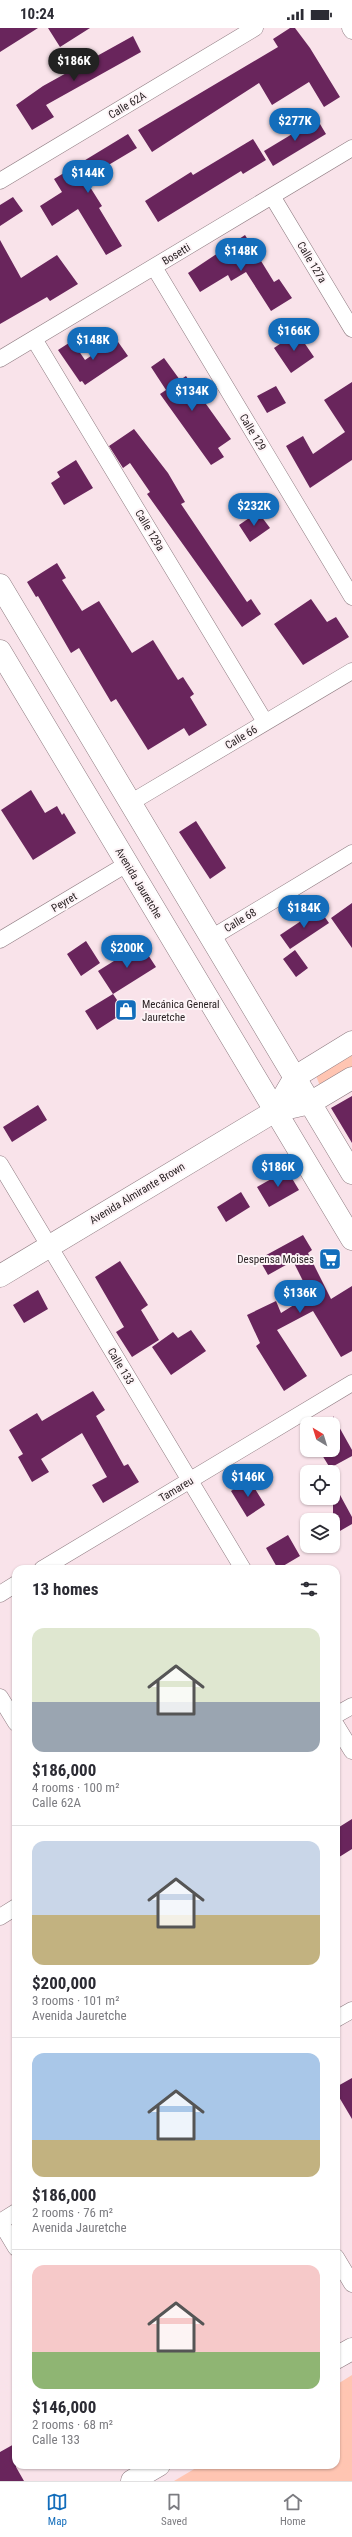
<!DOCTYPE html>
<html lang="en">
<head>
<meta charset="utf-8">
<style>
  body { margin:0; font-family:"Roboto Condensed",sans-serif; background:#f7f7f7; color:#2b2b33; height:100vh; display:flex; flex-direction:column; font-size:15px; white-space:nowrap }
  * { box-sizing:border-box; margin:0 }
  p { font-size:13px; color:#7c7c81 }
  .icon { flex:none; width:22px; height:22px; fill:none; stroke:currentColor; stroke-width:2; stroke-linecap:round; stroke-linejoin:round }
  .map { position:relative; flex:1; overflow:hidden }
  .panel { position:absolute; left:12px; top:1537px; width:328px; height:904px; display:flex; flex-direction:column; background:#fff; border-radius:12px; box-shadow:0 1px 3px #0004 }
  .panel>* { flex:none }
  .needle { width:26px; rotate:322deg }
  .buttons { position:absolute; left:300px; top:1389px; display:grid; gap:8px }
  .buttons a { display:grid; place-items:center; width:40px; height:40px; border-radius:8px; background:#fff; box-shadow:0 1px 3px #0004; font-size:20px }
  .price { position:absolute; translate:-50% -34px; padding:0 9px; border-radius:14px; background:#136dbb; color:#fff; font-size:13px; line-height:26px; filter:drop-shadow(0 1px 2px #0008) }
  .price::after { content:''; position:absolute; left:50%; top:24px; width:12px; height:9px; margin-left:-6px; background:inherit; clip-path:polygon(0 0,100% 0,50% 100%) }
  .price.on { background:#222; color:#fff }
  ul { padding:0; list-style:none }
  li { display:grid; align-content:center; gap:8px; height:212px; padding:0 20px }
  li+li { border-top:1px solid #e1e1e2 }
  li span { display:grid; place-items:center; height:124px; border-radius:12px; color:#555 }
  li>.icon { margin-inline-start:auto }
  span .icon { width:72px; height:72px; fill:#fffc; stroke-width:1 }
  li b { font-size:17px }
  h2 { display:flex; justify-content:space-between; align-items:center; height:48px; padding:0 20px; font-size:17px }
  .status { display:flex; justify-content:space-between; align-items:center; height:28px; padding:0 20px; background:#fff; direction:ltr }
  .status svg { height:11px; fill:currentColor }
  .menu { display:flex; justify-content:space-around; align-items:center; height:56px; border-top:1px solid #e1e1e2; background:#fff; font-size:11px; color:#7c7c81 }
  .menu a { display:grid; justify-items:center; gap:2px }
  .menu .on { color:#136dbb }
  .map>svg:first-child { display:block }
  .green { fill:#ffc5b2 }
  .building { fill:#69255c }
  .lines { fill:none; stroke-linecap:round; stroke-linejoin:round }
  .minor-casing { stroke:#8f7c82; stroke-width:17 }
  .secondary-casing { stroke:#8f7c82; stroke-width:23 }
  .primary-casing { stroke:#8f7c82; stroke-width:23 }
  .minor { stroke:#fff; stroke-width:16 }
  .secondary { stroke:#fff; stroke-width:22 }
  .primary { stroke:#fff; stroke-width:22 }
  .labels { text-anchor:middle; stroke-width:4; stroke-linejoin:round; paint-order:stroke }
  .street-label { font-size:11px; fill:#2b2325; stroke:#fdf4f7 }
  .poi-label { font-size:11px; fill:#2b2325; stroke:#fdf4f7; text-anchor:start }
</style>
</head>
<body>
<div class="status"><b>10:24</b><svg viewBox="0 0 49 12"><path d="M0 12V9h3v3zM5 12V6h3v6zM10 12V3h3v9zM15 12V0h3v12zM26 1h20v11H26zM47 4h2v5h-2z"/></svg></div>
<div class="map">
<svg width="352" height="2453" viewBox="0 0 352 2453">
  <rect width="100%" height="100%" fill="#f9e3ea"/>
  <!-- green -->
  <path class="green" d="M352,1026V1041L321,1060L316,1048Z
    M352,2347V2453H174L201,2437H336V2357Z"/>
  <!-- building -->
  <path class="building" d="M0,0H38L0,24Z
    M48,0H90L60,19Z
    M290,0H295L310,20L340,69L324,79L309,54L272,77L259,55L152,124L138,102L278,19L273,11Z
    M133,8L141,24L46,77L54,89L32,102L16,77L43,58Z
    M317,91L326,106L273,138L264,123Z
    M128,106L137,120L85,151L102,178L99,180L122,218L106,227L78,181L52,198L40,178L62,164L54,151Z
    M253,111L266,132L243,146L241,143L158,194L145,173L191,144L193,147Z
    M13,169L23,183L0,198V177Z
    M245,207L274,254L279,251L292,270L271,283L246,244L231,253L228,247L200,264L188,245Z
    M0,212L21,250L57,227L78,256L50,273L47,269L0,296Z
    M297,304L314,329L291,345L274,320Z
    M116,311L128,328L85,357L82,353L80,354L58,322L72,313L85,332Z
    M164,330L180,352L186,348L231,411L218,420L224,429L211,437L160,366L166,362L151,339Z
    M352,354V432L310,460L286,418L303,408L313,426L345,404L324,372Z
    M276,358L286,375L267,385L257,368Z
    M134,401L168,445L185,474L181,476L247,574L251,571L261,586L242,599L147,466L150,464L130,435L123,440L109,418Z
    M76,432L93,460L64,477L51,455L60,449L57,444Z
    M258,484L270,500L250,514L239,497Z
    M57,535L66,550L62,552L82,583L99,573L132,625L153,612L178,652L183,649L194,666L190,669L207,697L189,708L184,700L148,722L116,671L111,674L79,620L71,625L38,568L36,569L27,554Z
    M311,571L327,594L336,589L349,609L303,637L274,596Z
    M31,762L45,785L57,778L62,787L64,785L76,805L33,832L1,782Z
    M196,793L226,840L210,851L179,804Z
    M352,875V920L331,890Z
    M319,881L329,895L290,921L280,907Z
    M86,913L100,935L81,948L67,926Z
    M141,916L156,939L113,966L98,943Z
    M295,922L308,940L296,949L283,931Z
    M113,966L125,984L97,1002L85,983Z
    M352,1068V1115L331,1080Z
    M38,1077L47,1092L12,1114L3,1099Z
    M287,1142L299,1162L269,1179L257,1159Z
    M241,1164L250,1179L226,1194L217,1179Z
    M303,1207L312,1222L308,1225L331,1271L352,1258V1323L341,1329L313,1283L277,1302L307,1348L284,1363L256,1318L260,1315L247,1287L276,1273L281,1285L310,1267L293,1233L268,1247L259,1231Z
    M120,1233L148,1277L141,1282L159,1312L132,1329L116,1304L124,1299L95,1249Z
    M38,1262L48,1281L24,1295L13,1277Z
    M191,1302L206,1323L171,1347L152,1319L173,1304L178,1310Z
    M93,1363L105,1382L96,1388L124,1438L128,1436L139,1454L103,1475L92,1457L107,1449L82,1405L41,1431L49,1444L32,1454L18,1429L23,1426L9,1402L37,1385L42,1393Z
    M333,1388L352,1422V1428L330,1440L319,1422H333Z
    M249,1451L265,1477L247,1489L231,1463Z
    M333,1454L352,1489V1496L333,1507Z
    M288,1507L300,1528L278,1541L266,1520Z
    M352,1791V1821L336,1831V1801Z
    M352,2050V2091L336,2064V2059Z
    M16,2415V2439L24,2453H0V2424Z"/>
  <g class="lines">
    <!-- minor casing -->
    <g class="minor-casing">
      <path id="minor" d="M350,0L352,3
        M0,153L255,0
        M272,168L352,301
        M154,239L352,569
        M34,311L265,694
        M0,331L352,120
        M130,775L352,643
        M211,910L352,825
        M0,912L127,836
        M0,1136L243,1541
        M42,1541L352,1355
        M0,1566L16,1556
        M0,1669L16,1695
        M336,1687L352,1678
        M336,1697L352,1723
        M0,1889L16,1879
        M336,1991L352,1982
        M0,2193L16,2220
        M0,2194L16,2184
        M336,2229L352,2256"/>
    </g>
    <!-- secondary casing -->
    <g class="secondary-casing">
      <path id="secondary" d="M275,1083L295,1049L352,1014
        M0,1248L275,1083L310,1075L352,1050
        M336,2330L352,2321
        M132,2453L159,2437"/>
    </g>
    <!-- primary casing -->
    <g class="primary-casing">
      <path id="primary" d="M0,557L352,1145
        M0,623L352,1211"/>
    </g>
    <!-- minor -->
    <use href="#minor" class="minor"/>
    <!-- secondary -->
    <use href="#secondary" class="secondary"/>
    <!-- primary -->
    <use href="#primary" class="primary"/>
  </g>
  <!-- icons -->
  <defs>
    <g id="shop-square" transform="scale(1.15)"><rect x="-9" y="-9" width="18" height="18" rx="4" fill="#136dbb" stroke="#fdf4f7"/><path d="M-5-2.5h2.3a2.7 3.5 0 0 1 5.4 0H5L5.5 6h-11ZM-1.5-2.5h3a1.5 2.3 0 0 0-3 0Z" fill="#fff"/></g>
    <g id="supermarket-square" transform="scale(1.15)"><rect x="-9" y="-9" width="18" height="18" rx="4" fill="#136dbb" stroke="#fdf4f7"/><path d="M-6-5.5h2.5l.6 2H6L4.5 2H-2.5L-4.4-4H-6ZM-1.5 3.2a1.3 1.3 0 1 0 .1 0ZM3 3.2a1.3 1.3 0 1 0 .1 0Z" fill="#fff"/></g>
  </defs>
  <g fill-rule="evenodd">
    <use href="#shop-square" x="126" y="982"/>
    <use href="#supermarket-square" x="330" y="1231"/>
  </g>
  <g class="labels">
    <!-- street labels -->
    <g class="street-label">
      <text transform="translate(127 77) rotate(-31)" y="4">Calle 62A</text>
      <text transform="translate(176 226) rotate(-31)" y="4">Bosetti</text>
      <text transform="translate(312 234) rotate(59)" y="4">Calle 127a</text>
      <text transform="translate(253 404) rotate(59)" y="4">Calle 129</text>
      <text transform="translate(150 502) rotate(59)" y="4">Calle 129a</text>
      <text transform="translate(241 709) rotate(-31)" y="4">Calle 66</text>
      <text transform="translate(139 855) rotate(59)" y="4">Avenida Jauretche</text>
      <text transform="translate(64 874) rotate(-31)" y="4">Peyret</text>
      <text transform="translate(240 892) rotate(-31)" y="4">Calle 68</text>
      <text transform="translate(137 1165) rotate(-31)" y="4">Avenida Almirante Brown</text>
      <text transform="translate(121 1338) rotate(59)" y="4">Calle 133</text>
      <text transform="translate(176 1461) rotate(-31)" y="4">Tamareu</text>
    </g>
    <!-- poi labels -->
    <g class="poi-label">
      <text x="142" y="980">Mecánica General<tspan x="142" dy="13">Jauretche</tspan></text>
      <text x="314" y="1235" text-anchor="end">Despensa Moises</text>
    </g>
  </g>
</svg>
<div class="buttons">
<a><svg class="needle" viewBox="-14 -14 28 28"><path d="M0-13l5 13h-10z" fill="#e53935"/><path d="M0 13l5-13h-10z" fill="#7c7c81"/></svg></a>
<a><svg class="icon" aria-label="locate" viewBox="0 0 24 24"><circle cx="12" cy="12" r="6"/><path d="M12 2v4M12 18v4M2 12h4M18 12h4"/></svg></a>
<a><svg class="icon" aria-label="layers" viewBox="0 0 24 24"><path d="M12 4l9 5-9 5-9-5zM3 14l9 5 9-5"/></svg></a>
</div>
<b class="price on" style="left:74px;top:54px">$186K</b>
<b class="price" style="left:295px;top:114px">$277K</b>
<b class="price" style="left:88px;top:166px">$144K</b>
<b class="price" style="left:241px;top:244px">$148K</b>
<b class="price" style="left:294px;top:324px">$166K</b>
<b class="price" style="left:93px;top:333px">$148K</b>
<b class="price" style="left:192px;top:384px">$134K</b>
<b class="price" style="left:254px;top:499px">$232K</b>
<b class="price" style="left:304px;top:901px">$184K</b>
<b class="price" style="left:127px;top:941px">$200K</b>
<b class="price" style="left:278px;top:1160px">$186K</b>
<b class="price" style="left:300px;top:1286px">$136K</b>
<b class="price" style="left:248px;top:1470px">$146K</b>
<section class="panel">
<h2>13 homes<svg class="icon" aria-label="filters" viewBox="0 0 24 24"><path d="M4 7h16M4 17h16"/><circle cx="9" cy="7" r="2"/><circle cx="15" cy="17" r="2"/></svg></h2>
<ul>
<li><span style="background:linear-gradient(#dfe7d0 60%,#9aa5b1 0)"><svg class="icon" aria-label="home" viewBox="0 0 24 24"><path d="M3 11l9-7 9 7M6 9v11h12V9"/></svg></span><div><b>$186,000</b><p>4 rooms · 100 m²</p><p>Calle 62A</p></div></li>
<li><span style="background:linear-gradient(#c9d6e8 60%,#c2b280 0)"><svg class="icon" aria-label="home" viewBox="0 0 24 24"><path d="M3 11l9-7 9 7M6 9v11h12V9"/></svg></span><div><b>$200,000</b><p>3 rooms · 101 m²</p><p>Avenida Jauretche</p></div></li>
<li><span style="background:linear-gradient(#a9c7e8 70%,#c2b280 0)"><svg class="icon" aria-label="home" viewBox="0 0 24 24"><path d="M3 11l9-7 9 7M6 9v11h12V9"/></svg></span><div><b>$186,000</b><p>2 rooms · 76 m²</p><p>Avenida Jauretche</p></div></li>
<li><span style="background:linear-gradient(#f6c9c9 70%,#8fb573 0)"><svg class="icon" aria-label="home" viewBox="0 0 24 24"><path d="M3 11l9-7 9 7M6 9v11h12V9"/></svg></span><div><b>$146,000</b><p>2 rooms · 68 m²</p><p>Calle 133</p></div></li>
</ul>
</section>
</div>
<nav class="menu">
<a class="on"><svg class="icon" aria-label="map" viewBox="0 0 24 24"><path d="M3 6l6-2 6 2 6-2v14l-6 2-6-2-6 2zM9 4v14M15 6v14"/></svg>Map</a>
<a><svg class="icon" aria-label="saved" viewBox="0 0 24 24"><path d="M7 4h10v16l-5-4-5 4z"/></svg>Saved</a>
<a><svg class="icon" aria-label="home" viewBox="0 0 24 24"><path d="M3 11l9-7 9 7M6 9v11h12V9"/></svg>Home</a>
</nav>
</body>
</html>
